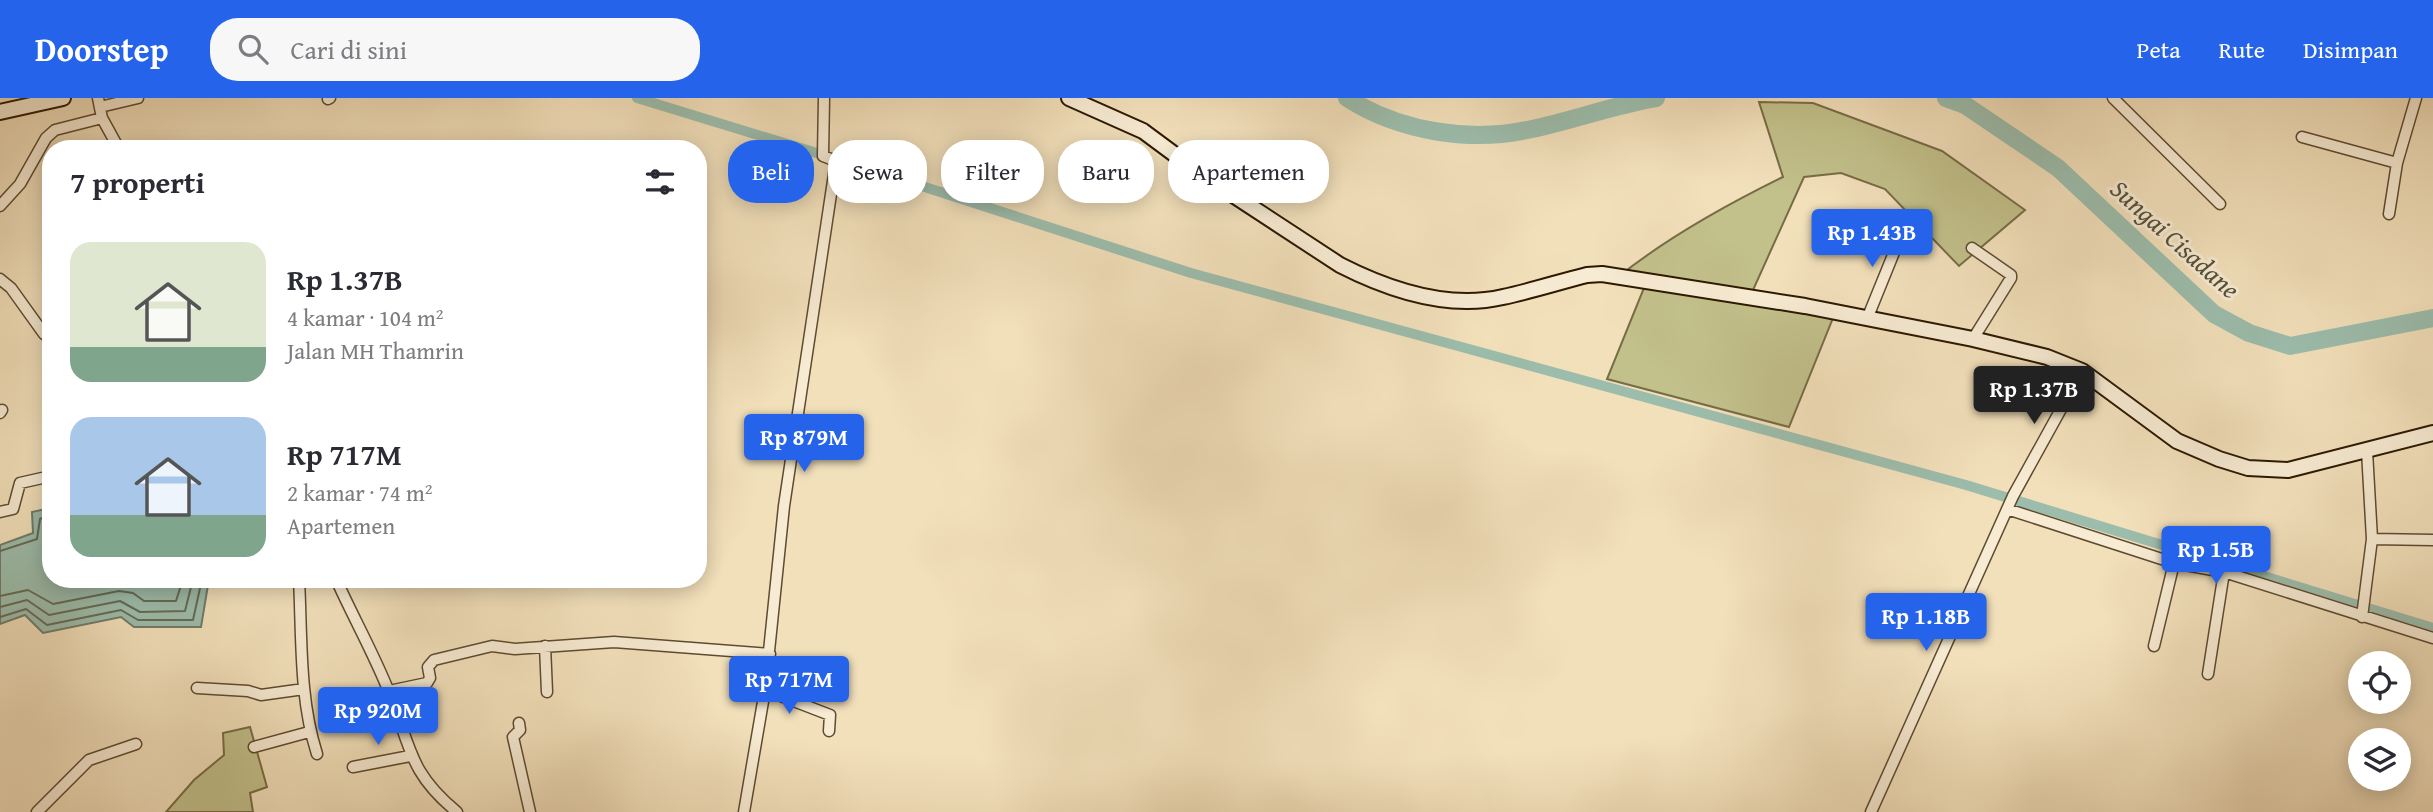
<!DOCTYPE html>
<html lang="id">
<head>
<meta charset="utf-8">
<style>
  body { margin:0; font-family:"Gentium Book Plus",serif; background:#f7f7f7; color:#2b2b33; height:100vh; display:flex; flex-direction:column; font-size:26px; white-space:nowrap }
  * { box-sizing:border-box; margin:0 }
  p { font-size:23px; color:#7c7c81 }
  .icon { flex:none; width:38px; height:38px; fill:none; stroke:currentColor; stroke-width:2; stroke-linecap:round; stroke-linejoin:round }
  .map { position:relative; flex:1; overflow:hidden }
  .drawer { position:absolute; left:42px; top:42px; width:665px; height:448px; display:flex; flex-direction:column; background:#fff; border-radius:28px; box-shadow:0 4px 18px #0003 }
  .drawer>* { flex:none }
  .guide { position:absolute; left:728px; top:42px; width:665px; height:63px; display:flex; gap:14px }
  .tools { position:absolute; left:2348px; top:553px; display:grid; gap:14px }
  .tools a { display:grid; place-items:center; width:63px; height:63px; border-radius:50%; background:#fff; box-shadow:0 4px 18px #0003; font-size:35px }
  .price { position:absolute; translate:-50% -60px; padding:0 16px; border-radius:7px; background:#2563eb; color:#fff; font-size:23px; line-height:46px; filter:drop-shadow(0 2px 4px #0008) }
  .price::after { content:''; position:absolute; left:50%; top:42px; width:21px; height:16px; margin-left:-10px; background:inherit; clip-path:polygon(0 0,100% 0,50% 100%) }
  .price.current { background:#222; color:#fff }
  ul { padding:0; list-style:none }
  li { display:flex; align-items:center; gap:21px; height:175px; padding:0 28px }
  li span { display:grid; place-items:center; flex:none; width:196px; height:140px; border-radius:21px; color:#555 }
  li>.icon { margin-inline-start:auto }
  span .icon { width:84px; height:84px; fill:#fffc; stroke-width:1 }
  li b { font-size:30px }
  h2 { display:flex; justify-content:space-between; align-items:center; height:84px; padding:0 28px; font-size:30px }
  .tag { padding:0 24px; border-radius:28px; background:#fff; box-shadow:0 4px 18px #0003; font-size:24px; line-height:63px }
  .tag.current { background:#2563eb; color:#fff }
  header { display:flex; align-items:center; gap:42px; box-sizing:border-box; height:98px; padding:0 35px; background:#2563eb; color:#fff }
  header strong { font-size:33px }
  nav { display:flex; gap:38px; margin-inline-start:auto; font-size:24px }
  .search { width:490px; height:63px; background:#f7f7f7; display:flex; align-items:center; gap:18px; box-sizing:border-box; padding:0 24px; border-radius:28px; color:#7c7c81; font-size:26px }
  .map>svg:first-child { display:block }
  .green { fill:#c2c08b; stroke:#786c46; stroke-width:2 }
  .water { fill:#9cbdac; stroke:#707b68; stroke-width:2 }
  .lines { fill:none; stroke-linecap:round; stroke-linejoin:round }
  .shore { stroke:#646b56; stroke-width:2 }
  .canal { stroke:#9cbdac; stroke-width:10 }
  .river { stroke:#9cbdac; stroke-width:18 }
  .street-casing { stroke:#5e4b30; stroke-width:13 }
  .secondary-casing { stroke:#2d1901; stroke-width:18 }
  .street { stroke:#f7ebd3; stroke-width:10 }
  .secondary { stroke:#f7ebd3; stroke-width:14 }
  .labels { text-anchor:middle; stroke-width:6; stroke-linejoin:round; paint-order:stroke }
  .water-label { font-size:26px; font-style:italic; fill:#54523d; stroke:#f7ebd3 }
</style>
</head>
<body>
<header>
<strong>Doorstep</strong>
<div class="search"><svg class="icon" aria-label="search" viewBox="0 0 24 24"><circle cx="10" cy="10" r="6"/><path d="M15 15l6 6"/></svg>Cari di sini</div>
<nav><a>Peta</a><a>Rute</a><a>Disimpan</a></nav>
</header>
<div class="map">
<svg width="2433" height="714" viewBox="0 0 2433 714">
  <rect width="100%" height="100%" fill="#f2e0bb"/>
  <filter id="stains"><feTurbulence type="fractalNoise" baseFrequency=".00286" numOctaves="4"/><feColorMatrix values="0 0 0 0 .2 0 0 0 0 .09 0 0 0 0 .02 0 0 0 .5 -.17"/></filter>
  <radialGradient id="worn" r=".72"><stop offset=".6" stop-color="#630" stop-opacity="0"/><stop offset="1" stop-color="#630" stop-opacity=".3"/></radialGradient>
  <!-- green -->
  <path class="green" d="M1759,4L1813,5L1942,53L2025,112L1959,168L1885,91L1841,75L1804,79L1753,192L1837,210L1789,329L1607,281L1646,185L1618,179C1668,139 1726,107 1783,79Z
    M250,629L267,689L250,695L253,714H166L194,682L224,657L223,635Z"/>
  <!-- water -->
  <path class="water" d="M51,398V481H209L201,529H134L121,519L43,535L25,517L0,526V447L33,435L32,414L46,411V399Z"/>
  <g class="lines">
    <!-- shore -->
    <path class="shore" d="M0,453L37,441L40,421L51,416
      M0,498L28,492L53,506L119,493L133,495L144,503H176L183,481
      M0,509L27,502L49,517L120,503L140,514L185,513L193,481
      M0,519L26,511L47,527L121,512L138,522H193L202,481"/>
    <!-- canal -->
    <path class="canal" d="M637,0L869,71L1191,175L1966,387L2433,530"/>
    <!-- river -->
    <path class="river" d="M1347,0C1400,34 1471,45 1532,31C1574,22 1614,7 1656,0
      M1946,0L1965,7L2058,70L2214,216L2249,235L2290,248L2433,220"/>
    <!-- street casing -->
    <g class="street-casing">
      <path id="street" d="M98,0L102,20L119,51
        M2113,0L2220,106
        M328,1L330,0
        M100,9L138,0
        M2302,39L2397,65
        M0,108L20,86L46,40L55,32L102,20
        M2389,116L2397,65L2416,0
        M1972,150L2011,177V180L1973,241
        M0,181L11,190L44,236L51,240
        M1867,221L1895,152L1905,138
        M0,315L2,312
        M2007,411L2174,465L2224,474L2433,540
        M0,414L13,411L20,385L51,378
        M2372,441L2433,442
        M299,481C302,539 299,600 317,656
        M336,481C353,519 374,556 389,594C411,648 408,674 457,714
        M2362,519L2372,441L2367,353
        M545,548L547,594
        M2154,548L2174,465
        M2208,576L2224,474
        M197,590L248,593L261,597L304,591
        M765,592L830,617L829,633
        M389,593L427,585L430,580L428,569L434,562L492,548L515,551L614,544L770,556
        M519,625L520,632L513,639L530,714
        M254,649L309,634
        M353,669L410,658
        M37,714L89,662L136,646
        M744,714L765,592L784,408L836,63L823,58L824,0
        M1871,714L2013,398L2082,273"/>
    </g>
    <!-- secondary casing -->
    <g class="secondary-casing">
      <path id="secondary" d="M1069,0L1143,33L1201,76L1340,167C1389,192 1447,212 1503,199C1531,193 1559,184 1587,177L1602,176L1805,208L1973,241L2047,259L2082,273L2177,343L2219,361L2248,370L2288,372L2433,335
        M0,14L63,0"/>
    </g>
    <!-- street -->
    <use href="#street" class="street"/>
    <!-- secondary -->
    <use href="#secondary" class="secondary"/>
  </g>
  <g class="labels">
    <!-- water labels -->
    <g class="water-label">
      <text transform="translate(2175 141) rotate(42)" y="9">Sungai Cisadane</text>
    </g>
  </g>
  <rect width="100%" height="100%" filter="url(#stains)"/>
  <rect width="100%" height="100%" fill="url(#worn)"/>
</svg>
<div class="tools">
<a><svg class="icon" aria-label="locate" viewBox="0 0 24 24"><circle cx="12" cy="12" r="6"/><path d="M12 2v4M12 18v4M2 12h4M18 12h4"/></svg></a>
<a><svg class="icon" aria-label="layers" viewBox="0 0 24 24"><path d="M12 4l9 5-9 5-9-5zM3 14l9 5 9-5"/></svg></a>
</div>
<b class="price" style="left:1872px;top:171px">Rp 1.43B</b>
<b class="price current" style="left:2034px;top:328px">Rp 1.37B</b>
<b class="price" style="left:804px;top:376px">Rp 879M</b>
<b class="price" style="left:2216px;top:488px">Rp 1.5B</b>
<b class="price" style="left:1926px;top:555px">Rp 1.18B</b>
<b class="price" style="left:789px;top:618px">Rp 717M</b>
<b class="price" style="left:378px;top:649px">Rp 920M</b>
<div class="guide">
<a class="tag current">Beli</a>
<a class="tag">Sewa</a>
<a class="tag">Filter</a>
<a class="tag">Baru</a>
<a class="tag">Apartemen</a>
</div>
<section class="drawer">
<h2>7 properti<svg class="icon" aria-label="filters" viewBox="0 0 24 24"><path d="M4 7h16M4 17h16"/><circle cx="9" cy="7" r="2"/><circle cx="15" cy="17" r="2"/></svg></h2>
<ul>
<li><span style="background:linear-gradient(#dfe7d0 75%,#7fa58c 0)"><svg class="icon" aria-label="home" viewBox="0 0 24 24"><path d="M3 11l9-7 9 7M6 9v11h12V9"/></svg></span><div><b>Rp 1.37B</b><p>4 kamar · 104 m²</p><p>Jalan MH Thamrin</p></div></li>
<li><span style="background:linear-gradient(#a9c7e8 70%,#7fa58c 0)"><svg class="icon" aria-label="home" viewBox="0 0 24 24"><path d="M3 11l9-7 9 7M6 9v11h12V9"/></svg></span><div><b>Rp 717M</b><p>2 kamar · 74 m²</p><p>Apartemen</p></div></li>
</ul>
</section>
</div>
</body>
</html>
